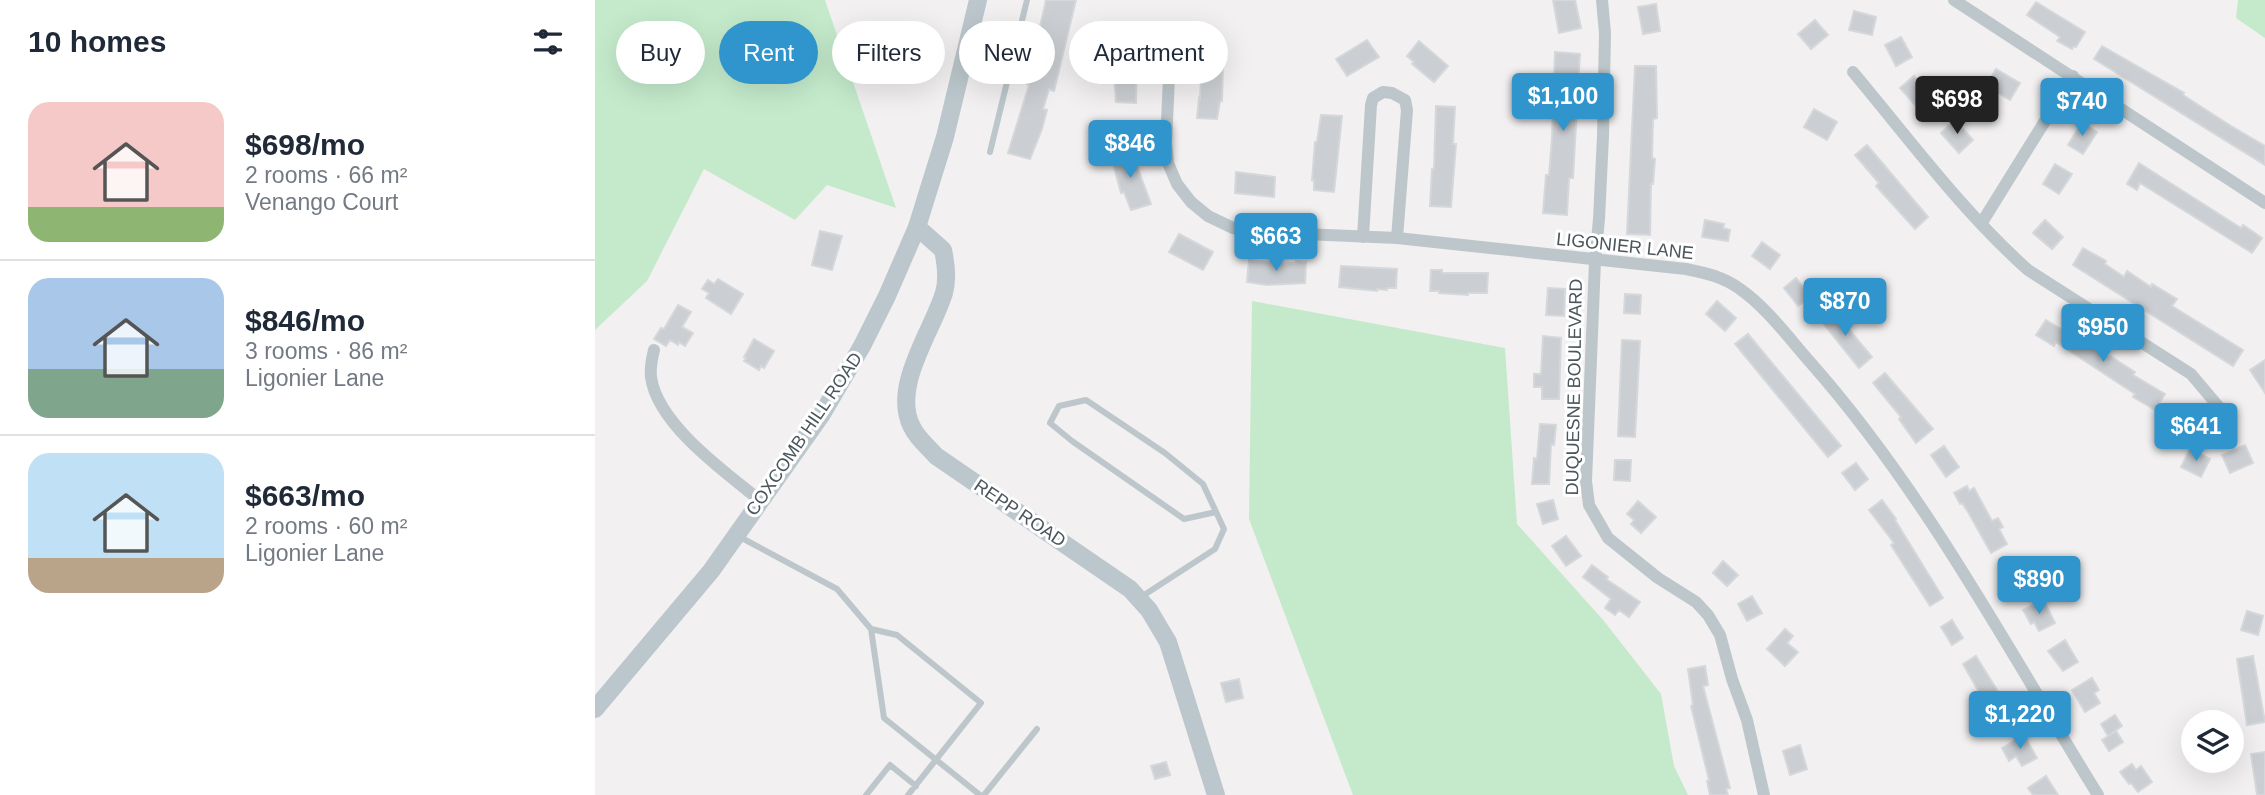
<!DOCTYPE html>
<html lang="en">
<head>
<meta charset="utf-8">
<style>
  body { margin:0; font-family:Helvetica,sans-serif; background:#f6f6f7; color:#1f2937; height:100vh; display:flex; flex-direction:column; font-size:26px; white-space:nowrap }
  * { box-sizing:border-box; margin:0 }
  p { font-size:23px; color:#747a83 }
  .icon { flex:none; width:38px; height:38px; fill:none; stroke:currentColor; stroke-width:2; stroke-linecap:round; stroke-linejoin:round }
  .map { position:relative; flex:1; overflow:hidden }
  .details { display:flex; flex-direction:column; background:#fff; width:595px }
  .details>* { flex:none }
  .guide { position:absolute; left:21px; top:21px; width:665px; height:63px; display:flex; gap:14px }
  .tools { position:absolute; left:1586px; top:710px; display:grid; gap:14px }
  .tools a { display:grid; place-items:center; width:63px; height:63px; border-radius:50%; background:#fff; box-shadow:0 7px 28px #0002; font-size:35px }
  .price { position:absolute; translate:-50% -60px; padding:0 16px; border-radius:7px; background:#3095cc; color:#fff; font-size:23px; line-height:46px; filter:drop-shadow(0 2px 4px #0008) }
  .price::after { content:''; position:absolute; left:50%; top:42px; width:21px; height:16px; margin-left:-10px; background:inherit; clip-path:polygon(0 0,100% 0,50% 100%) }
  .price.active { background:#222; color:#fff }
  ul { padding:0; list-style:none }
  li { display:flex; align-items:center; gap:21px; height:175px; padding:0 28px }
  li+li { border-top:2px solid #e0e1e3 }
  li span { display:grid; place-items:center; flex:none; width:196px; height:140px; border-radius:21px; color:#555 }
  li>.icon { margin-inline-start:auto }
  span .icon { width:84px; height:84px; fill:#fffc; stroke-width:1 }
  li b { font-size:30px }
  h2 { display:flex; justify-content:space-between; align-items:center; height:84px; padding:0 28px; font-size:30px }
  .tag { padding:0 24px; border-radius:32px; background:#fff; box-shadow:0 7px 28px #0002; font-size:24px; line-height:63px }
  .tag.active { background:#3095cc; color:#fff }
  main { display:flex; flex:1; min-height:0 }
  .map>svg:first-child { display:block }
  .green { fill:#c4eacb }
  .building { fill:#cbced2; stroke:#d5d8da; stroke-width:2 }
  .lines { fill:none; stroke-linecap:round; stroke-linejoin:round }
  .lane { stroke:#bdc7cb; stroke-width:6 }
  .street { stroke:#bdc7cb; stroke-width:12 }
  .secondary { stroke:#bbc7cc; stroke-width:18 }
  .labels { text-anchor:middle; stroke-width:6; stroke-linejoin:round; paint-order:stroke }
  .street-label { font-size:18px; fill:#4a565b; stroke:#fff }
</style>
</head>
<body>
<main>
<section class="details">
<h2>10 homes<svg class="icon" aria-label="filters" viewBox="0 0 24 24"><path d="M4 7h16M4 17h16"/><circle cx="9" cy="7" r="2"/><circle cx="15" cy="17" r="2"/></svg></h2>
<ul>
<li><span style="background:linear-gradient(#f6c9c9 75%,#8fb573 0)"><svg class="icon" aria-label="home" viewBox="0 0 24 24"><path d="M3 11l9-7 9 7M6 9v11h12V9"/></svg></span><div><b>$698/mo</b><p>2 rooms · 66 m²</p><p>Venango Court</p></div></li>
<li><span style="background:linear-gradient(#a9c7e8 65%,#7fa58c 0)"><svg class="icon" aria-label="home" viewBox="0 0 24 24"><path d="M3 11l9-7 9 7M6 9v11h12V9"/></svg></span><div><b>$846/mo</b><p>3 rooms · 86 m²</p><p>Ligonier Lane</p></div></li>
<li><span style="background:linear-gradient(#bfe0f5 75%,#b9a48a 0)"><svg class="icon" aria-label="home" viewBox="0 0 24 24"><path d="M3 11l9-7 9 7M6 9v11h12V9"/></svg></span><div><b>$663/mo</b><p>2 rooms · 60 m²</p><p>Ligonier Lane</p></div></li>
</ul>
</section>
<div class="map">
<svg width="1670" height="795" viewBox="0 0 1670 795">
  <rect width="100%" height="100%" fill="#f2f0f0"/>
  <!-- green -->
  <path class="green" d="M0,0H230L301,208L232,185L200,220L109,169L52,281L0,330Z
    M1643,0H1670V38L1641,18Z
    M657,301L910,348L922,524L1009,621L1066,694L1079,766L1093,795H758L654,519Z"/>
  <!-- building -->
  <path class="building" d="M451,0H481L459,91L454,89L448,109L452,110L447,129L435,159L413,153L434,85L432,84Z
    M958,0H980L986,28L964,33Z
    M1441,2L1490,32L1481,47L1479,46L1477,49L1462,41L1465,37L1432,15Z
    M1061,4L1065,31L1048,34L1043,7Z
    M1259,11L1281,17L1277,35L1254,30Z
    M1220,20L1233,35L1216,49L1203,34Z
    M1306,37L1317,57L1301,66L1290,45Z
    M772,40L784,57L752,76L741,59Z
    M824,41L853,66L839,82L817,64L819,62L812,56Z
    M523,45L542,46L541,103L521,102L519,72Z
    M1507,46L1589,93L1588,95L1636,126L1670,146V165L1499,59Z
    M960,52L985,54L978,178H974L972,215L948,213L951,175H954L957,138Z
    M607,62L628,63L627,101H625L622,119L602,118L604,98L605,99Z
    M1040,66H1061L1062,118L1058,119L1057,158L1060,159L1058,184H1056L1055,235L1032,234Z
    M1401,69L1425,83L1415,100L1391,86Z
    M1319,76L1335,95L1322,107L1305,88Z
    M841,106L860,107L858,144H861L856,207L835,206L837,169H839Z
    M1219,109L1242,122L1232,140L1209,127Z
    M726,115L747,116L739,192L719,190V180H717L720,142H722Z
    M1360,120L1378,140L1364,153L1346,133Z
    M1487,122L1502,132L1488,154L1473,145Z
    M1272,145L1333,217L1320,229L1281,186L1284,183L1260,155Z
    M536,150L556,204L536,210L529,192L526,193L516,156Z
    M1544,163L1646,228L1648,225L1667,238L1657,253L1545,183L1542,190L1532,184Z
    M1460,164L1477,174L1464,194L1448,184Z
    M641,172L680,177L679,197L640,193Z
    M1110,220L1129,224L1128,228L1135,230L1133,241L1107,237Z
    M1450,220L1468,237L1457,249L1438,233Z
    M225,231L247,236L237,270L217,265Z
    M584,234L618,252L608,270L574,252Z
    M1167,242L1185,255L1175,269L1157,256Z
    M1488,248L1511,261L1510,264L1529,277L1532,271L1556,287L1557,284L1582,299L1577,306L1648,350L1638,366L1478,265Z
    M654,260L692,264L693,263H701V261L711,262L710,283L672,285L652,282Z
    M746,266L802,269L801,288H792V290L782,289V291L744,287Z
    M836,270H847V273H893L892,293H873V295L844,293V291H835Z
    M1201,278L1216,297L1203,306L1189,288Z
    M123,279L148,294L136,314L111,298L114,293L107,289L113,280L119,284Z
    M953,288L970,289L969,316L951,315Z
    M1030,294L1046,295L1045,314L1029,313Z
    M1122,301L1141,318L1130,331L1111,314Z
    M83,305L96,312L87,327L98,333L90,346L84,342L83,345L75,340L71,346L59,339L66,328L69,329Z
    M1235,307L1277,357L1264,368L1223,317Z
    M1451,320L1514,357L1515,356L1540,372L1538,375L1570,394L1560,410L1538,397L1540,394L1461,342L1459,346L1441,335Z
    M1153,334L1246,446L1233,457L1140,344Z
    M948,336L966,338L964,399H947V387H939V374H946Z
    M159,339L179,351L169,368L166,366L164,370L149,361L151,358L149,357Z
    M1027,340L1045,341L1040,437L1023,436Z
    M1670,360V393L1655,370Z
    M1290,373L1338,429L1321,443L1304,419L1306,417L1278,383Z
    M945,424L961,425L959,445L956,444L954,484H937L939,458L942,459Z
    M1650,445L1658,463L1635,473L1627,455Z
    M1349,446L1364,467L1351,477L1336,455Z
    M1595,449L1615,459L1606,477L1586,467Z
    M1020,460H1036L1035,481L1019,480Z
    M1261,463L1273,479L1260,490L1247,473Z
    M1372,486L1374,491L1379,488L1397,521L1403,518L1408,527L1404,529L1412,544L1396,553L1373,512L1367,503L1365,504L1359,493Z
    M958,500L963,519L948,524L942,504Z
    M1287,500L1301,519L1300,520L1348,598L1335,606L1296,545L1299,543L1274,510Z
    M1043,501L1061,517L1046,533L1036,524L1039,520L1032,514Z
    M971,536L986,556L971,566L957,546Z
    M1426,560L1432,569L1428,572L1434,583L1420,592L1407,571Z
    M1128,561L1143,575L1132,586L1118,573Z
    M997,565L1013,577L1011,579L1045,602L1034,617L1024,610L1020,615L1010,608L1016,599L988,577Z
    M1157,596L1167,613L1152,621L1143,604Z
    M1442,603L1445,609L1451,605L1460,623L1444,631L1439,622L1436,624L1428,610Z
    M1652,611L1668,616L1663,635L1646,630Z
    M1357,620L1368,638L1357,645L1346,627Z
    M1190,629L1198,636L1192,643L1203,652L1190,666L1172,649Z
    M1470,640L1483,662L1468,671L1453,651Z
    M1381,656L1418,716L1403,725L1368,664Z
    M1658,656L1670,722L1652,725L1642,659Z
    M1110,666L1113,685L1108,686L1135,788L1131,789L1133,795H1115L1112,781L1114,780L1096,706L1098,705L1093,669Z
    M1497,678L1504,690L1499,693L1505,703L1490,712L1477,690Z
    M644,679L648,698L631,702L626,683Z
    M1520,715L1527,726L1513,736L1506,724Z
    M1521,731L1528,742L1514,751L1507,740Z
    M1429,735L1442,758L1427,766L1421,756L1414,761L1407,748Z
    M1205,745L1212,769L1195,775L1188,751Z
    M1670,752V795H1662L1656,754Z
    M571,762L575,775L560,779L556,766Z
    M1537,764L1541,770L1546,766L1557,782L1543,792L1536,783L1534,784L1525,772Z
    M1451,776L1463,795H1438L1433,788Z"/>
  <g class="lines">
    <!-- lane -->
    <path class="lane" d="M395,152L432,0
      M143,536L242,589L276,629L289,718L385,795
      M546,597L620,549L629,529L608,484L570,453L491,400L464,406L455,423L477,441L589,519L621,512
      M276,629L302,635L386,703L313,795
      M271,795L295,765L321,786
      M389,795L442,729"/>
    <!-- street -->
    <path class="street" d="M1007,0L1010,33L1008,136L1004,219L1000,261L991,481L994,505L1013,538L1063,578L1101,602L1113,615L1125,635L1137,679L1152,720L1169,795
      M1359,0L1670,203
      M576,33L571,143L573,163L582,184L596,202L613,216L638,228L664,232L802,238L1091,269C1111,273 1129,277 1145,289C1172,308 1193,337 1215,362C1330,492 1412,648 1503,795
      M1258,72C1315,140 1367,211 1433,270L1596,374L1623,406
      M1386,224L1478,76
      M768,237L776,105L778,98L788,92L797,93L810,100L812,110L802,238
      M59,350C57,358 55,368 56,377C62,424 131,473 166,501"/>
    <!-- secondary -->
    <path class="secondary" d="M322,227L348,250C351,264 353,279 349,293C337,332 296,387 317,427C322,438 333,447 341,456L535,589L554,610L573,642L621,795
      M0,709L116,571L227,414L267,346L292,296L322,227L350,137L383,0"/>
  </g>
  <g class="labels">
    <!-- street labels -->
    <g class="street-label">
      <text transform="translate(1030 246) rotate(6)" y="6">LIGONIER LANE</text>
      <text transform="translate(979 387) rotate(-89)" y="6">DUQUESNE BOULEVARD</text>
      <text transform="translate(209 434) rotate(-56)" y="6">COXCOMB HILL ROAD</text>
      <text transform="translate(425 513) rotate(34)" y="6">REPP ROAD</text>
    </g>
  </g>
</svg>
<div class="tools">
<a><svg class="icon" aria-label="layers" viewBox="0 0 24 24"><path d="M12 4l9 5-9 5-9-5zM3 14l9 5 9-5"/></svg></a>
</div>
<b class="price" style="left:968px;top:133px">$1,100</b>
<b class="price active" style="left:1362px;top:136px">$698</b>
<b class="price" style="left:1487px;top:138px">$740</b>
<b class="price" style="left:535px;top:180px">$846</b>
<b class="price" style="left:681px;top:273px">$663</b>
<b class="price" style="left:1250px;top:338px">$870</b>
<b class="price" style="left:1508px;top:364px">$950</b>
<b class="price" style="left:1601px;top:463px">$641</b>
<b class="price" style="left:1444px;top:616px">$890</b>
<b class="price" style="left:1425px;top:751px">$1,220</b>
<div class="guide">
<a class="tag">Buy</a>
<a class="tag active">Rent</a>
<a class="tag">Filters</a>
<a class="tag">New</a>
<a class="tag">Apartment</a>
</div>
</div>
</main>
</body>
</html>
